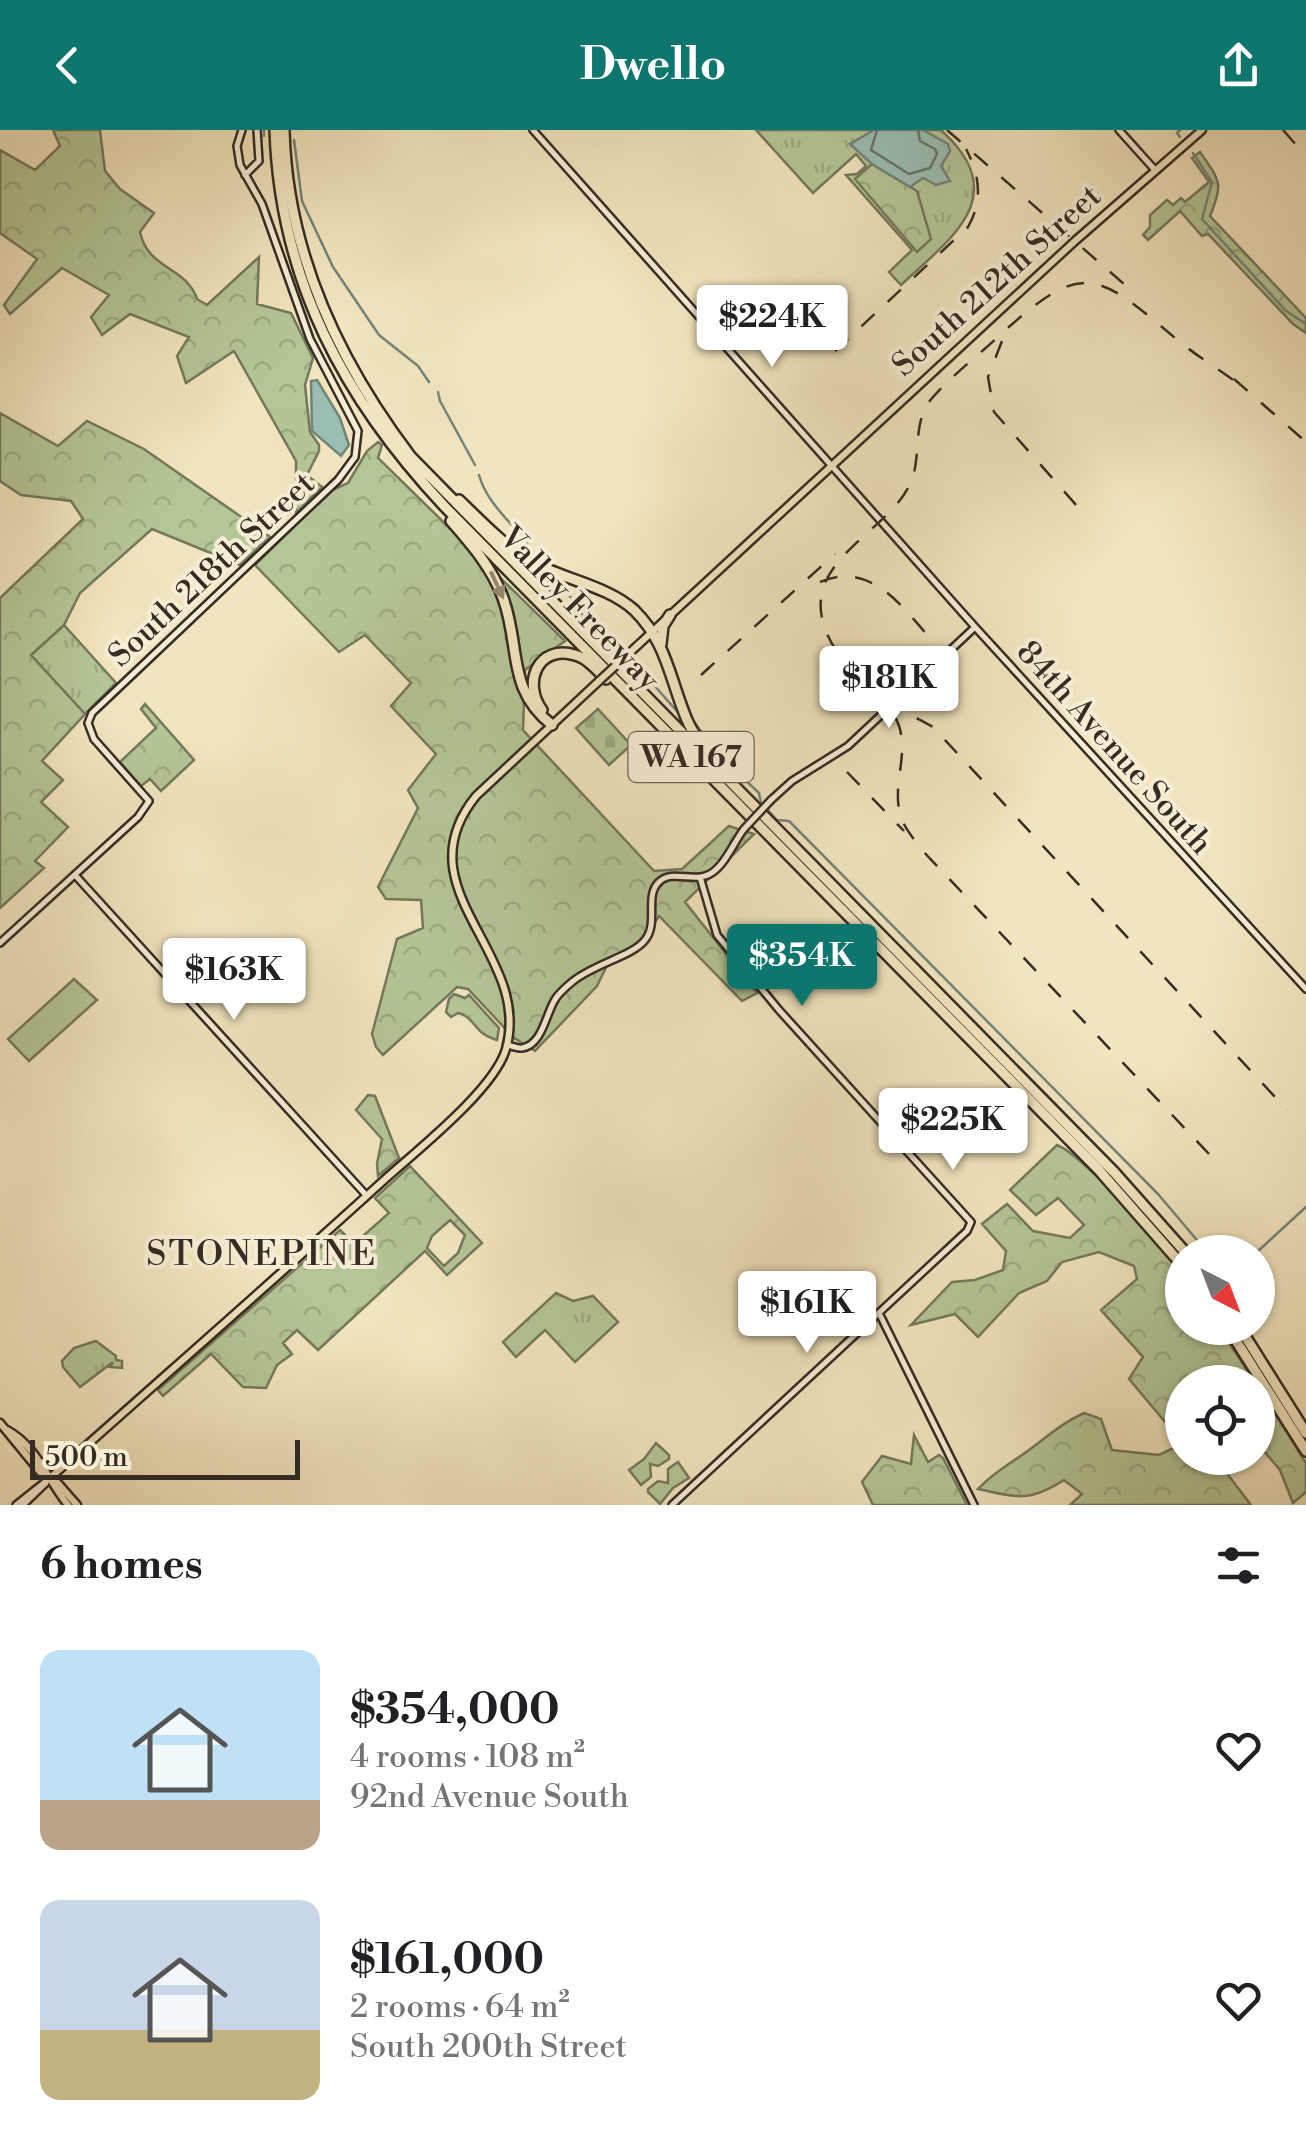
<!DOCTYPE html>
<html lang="en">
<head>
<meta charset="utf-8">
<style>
  body { margin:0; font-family:"Libre Bodoni",serif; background:#f2f2f2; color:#202124; height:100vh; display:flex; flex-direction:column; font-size:38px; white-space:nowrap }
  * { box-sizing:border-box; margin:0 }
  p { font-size:32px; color:#757577 }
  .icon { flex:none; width:55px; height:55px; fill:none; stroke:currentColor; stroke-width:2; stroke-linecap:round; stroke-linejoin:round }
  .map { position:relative; height:1375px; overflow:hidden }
  .sheet { display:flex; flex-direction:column; background:#fff; flex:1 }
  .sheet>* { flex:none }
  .needle { width:65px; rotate:138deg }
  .fabs { position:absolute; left:1165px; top:1105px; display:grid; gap:20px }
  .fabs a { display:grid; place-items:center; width:110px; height:110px; border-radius:50%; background:#fff; box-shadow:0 2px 8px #0004; font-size:50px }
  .scale { position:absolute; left:30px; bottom:25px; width:270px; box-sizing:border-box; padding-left:10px; border:5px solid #352c23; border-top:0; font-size:28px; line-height:35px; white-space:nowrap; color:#352c23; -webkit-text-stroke:8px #f6edd5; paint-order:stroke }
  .price { position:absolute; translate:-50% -85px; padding:0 22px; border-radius:10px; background:#fff; color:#222; font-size:32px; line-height:65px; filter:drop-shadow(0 2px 5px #0008) }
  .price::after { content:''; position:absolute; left:50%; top:60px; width:30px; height:22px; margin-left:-15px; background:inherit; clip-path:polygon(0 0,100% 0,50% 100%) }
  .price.on { background:#0f766e; color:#fff }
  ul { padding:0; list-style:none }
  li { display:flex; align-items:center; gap:30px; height:250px; padding:0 40px }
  li span { display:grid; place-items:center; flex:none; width:280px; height:200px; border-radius:20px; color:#555 }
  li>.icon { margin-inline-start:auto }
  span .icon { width:120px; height:120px; fill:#fffc; stroke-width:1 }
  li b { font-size:42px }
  h2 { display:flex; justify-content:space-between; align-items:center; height:120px; padding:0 40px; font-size:42px }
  header { display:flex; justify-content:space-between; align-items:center; height:130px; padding:0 40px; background:#0f766e; color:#fff; font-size:45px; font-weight:800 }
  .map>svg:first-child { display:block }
  .grass { fill:url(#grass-tufts); stroke:#74785c; stroke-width:2.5 }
  .forest { fill:url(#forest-crowns); stroke:#74785c; stroke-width:2.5; fill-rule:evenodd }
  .cemetery { fill:url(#cemetery-stones); stroke:#74785c; stroke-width:2.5 }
  .garden { fill:#b4c596; stroke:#74785c; stroke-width:2.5 }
  .water { fill:#9bbeb4; stroke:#72847a; stroke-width:2.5 }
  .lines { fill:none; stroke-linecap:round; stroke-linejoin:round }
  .shore { stroke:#68756c; stroke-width:2.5 }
  .stream { stroke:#72847a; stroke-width:2.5 }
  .secondary-casing { stroke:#352c23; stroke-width:10 }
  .primary-casing { stroke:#352c23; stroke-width:11 }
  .highway-casing { stroke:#352c23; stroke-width:14 }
  .secondary { stroke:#f6edd5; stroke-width:5 }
  .primary { stroke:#f1e4be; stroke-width:6 }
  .highway { stroke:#f1e4be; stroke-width:9 }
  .rail { stroke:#352c23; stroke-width:2.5; stroke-dasharray:18 18; stroke-linecap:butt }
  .secondary-bridge-casing { stroke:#352c23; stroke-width:10; stroke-linecap:butt }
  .primary-bridge-casing { stroke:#352c23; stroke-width:11; stroke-linecap:butt }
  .secondary-bridge { stroke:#f6edd5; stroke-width:5 }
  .primary-bridge { stroke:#f1e4be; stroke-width:6 }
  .oneway { fill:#938870 }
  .labels { text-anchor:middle; stroke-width:8; stroke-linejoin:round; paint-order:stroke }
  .shield { fill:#f6edd5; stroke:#6f6658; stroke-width:2.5 }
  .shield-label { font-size:30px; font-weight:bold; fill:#352c23 }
  .street-label { font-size:32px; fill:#352c23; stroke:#f6edd5 }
  .neighbourhood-label { font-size:35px; letter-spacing:2.5px; fill:#352c23; stroke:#f6edd5 }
</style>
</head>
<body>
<header><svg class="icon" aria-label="back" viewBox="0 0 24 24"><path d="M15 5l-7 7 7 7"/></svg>Dwello<svg class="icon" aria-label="share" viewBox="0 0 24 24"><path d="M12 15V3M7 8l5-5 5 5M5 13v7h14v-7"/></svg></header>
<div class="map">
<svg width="1306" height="1375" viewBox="0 0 1306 1375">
  <defs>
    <pattern id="grass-tufts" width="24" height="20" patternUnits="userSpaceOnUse" patternTransform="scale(2.5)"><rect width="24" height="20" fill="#b4c596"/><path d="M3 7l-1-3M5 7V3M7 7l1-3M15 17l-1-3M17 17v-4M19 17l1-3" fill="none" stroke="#9ba981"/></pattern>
    <pattern id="forest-crowns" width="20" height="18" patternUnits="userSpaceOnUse" patternTransform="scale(2.5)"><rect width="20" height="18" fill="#b4c596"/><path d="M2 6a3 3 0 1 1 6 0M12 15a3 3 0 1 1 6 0" fill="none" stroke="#9ba981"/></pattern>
    <pattern id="cemetery-stones" width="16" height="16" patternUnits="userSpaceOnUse" patternTransform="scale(2.5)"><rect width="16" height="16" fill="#b4c596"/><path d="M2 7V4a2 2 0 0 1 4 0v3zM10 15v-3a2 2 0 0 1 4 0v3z" fill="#9ba981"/></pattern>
  </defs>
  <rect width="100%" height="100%" fill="#f1e4be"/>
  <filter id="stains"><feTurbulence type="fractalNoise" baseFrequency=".002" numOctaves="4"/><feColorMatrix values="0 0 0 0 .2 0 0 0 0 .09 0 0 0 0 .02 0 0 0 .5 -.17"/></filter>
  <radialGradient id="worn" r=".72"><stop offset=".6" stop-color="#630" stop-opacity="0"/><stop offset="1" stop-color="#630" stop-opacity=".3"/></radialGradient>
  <!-- grass -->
  <path class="grass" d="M756,0H941C1014,66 951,108 901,155L889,142L912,120L846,45L857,44L866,36L856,24L813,63Z
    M64,495L116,553L85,584L30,526Z
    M454,864L465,868L469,865L499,898L497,910C472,903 477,888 458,883L451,887L446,882L449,869Z
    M556,1163L573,1171L593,1166L618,1192L575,1232L545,1200L516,1227L503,1212Z
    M96,1211L116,1226V1230L122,1231V1238L110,1237L113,1232L80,1257L63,1237L62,1231L74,1218Z"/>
  <!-- forest -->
  <path class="forest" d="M53,0H100L105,41L120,59L154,83L140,102C148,140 186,136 197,169L207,175L259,127L257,174L291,183L313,228L305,255L310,302L319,315V321L307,345L322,357L296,383V331L234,221L186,253L177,226L189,207L130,184L102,205L91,187L109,165L62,138L10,184L4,175L37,129L0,103V20L35,40L60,16Z
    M1200,22C1220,51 1224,53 1210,86L1306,188V203L1293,194L1208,104L1202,106L1180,81L1148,110L1143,105L1150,97V85L1167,70L1173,75L1181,68L1185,72L1209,52L1192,28Z
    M872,34L917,61L931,109L917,122L855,49Z
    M0,283L58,316L87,291L144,319L270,407L240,435L152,399L80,463L64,495L31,525L85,584L42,631L63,650L41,672L68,697L35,731L44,738L0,778V468L83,389L71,371L21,365L0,351Z
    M378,312L382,315L378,328L565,511L525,540L523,600L654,741L682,739L729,696L754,704L685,772L757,863L742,871L659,786L639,817L610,829L597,856L535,921L514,908L468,859L457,857L383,925L376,917L372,904L397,809L423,798L421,770L386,769L378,757L418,678L408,660L436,624L391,576L411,553L365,505L339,522L255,435L330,361L348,353L367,321Z
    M145,574L194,630L161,661L150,649L141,656L120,632L156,598L141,579Z
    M368,965L375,966L399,1028L378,1046L377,1034L382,1009L356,980Z
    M1057,1015C1081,1024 1169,1119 1181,1143C1187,1157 1182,1182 1182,1198H1219L1255,1252H1182V1312L1129,1249L1143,1227L1101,1180L1137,1149L1134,1136L1099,1122L1062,1132L1047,1151L1019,1163L978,1207L955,1184L911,1195L952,1152L975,1150L1003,1140L1006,1121L982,1094L1007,1074L1033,1101L1070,1108L1084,1095L1058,1068L1036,1085L1010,1060Z
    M410,1036L482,1113L447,1145L425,1121L318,1220L297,1200L283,1213L292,1224L277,1235L266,1258L243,1257L211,1224L163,1266L158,1260L340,1100L354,1114L389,1083L375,1068ZM450,1090L465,1105L458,1123L444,1136L427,1118L432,1106Z
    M1258,1256L1306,1333V1362L1293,1373L1280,1340L1258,1314Z
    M1084,1283L1101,1289L1112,1320L1159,1325L1182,1314V1328H1234L1222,1337L1251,1375H1070L1082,1364L1064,1350C1028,1373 1017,1367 978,1359C995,1341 1010,1334 1029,1320C1048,1306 1062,1293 1084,1283Z
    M914,1305L928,1332L939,1325L943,1328L967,1375H873L862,1352L882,1326L911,1334Z"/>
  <!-- cemetery -->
  <path class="cemetery" d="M598,579L631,615L609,635L576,598Z"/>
  <!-- garden -->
  <path class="garden" d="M74,849L97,870L29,931L8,909Z
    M656,1313L669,1325V1329L658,1336L650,1334L651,1347L641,1355L629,1340L644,1329Z
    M678,1332L689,1348L673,1358L660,1374L648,1362V1359L658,1351L668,1353V1339Z"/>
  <!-- water -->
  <path class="water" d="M874,0H923L948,14L950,21L941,36L950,51L936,55L923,48L910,57L872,34L850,14Z
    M317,250L340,288L349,315L341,326L312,301L311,251Z"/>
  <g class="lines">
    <!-- shore -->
    <path class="shore" d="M877,0L871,20L909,44L930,38L937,24L935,19L920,11L918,0"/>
    <!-- stream -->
    <path class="stream" d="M264,0V6
      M1180,0L1177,3L1180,7
      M294,10L302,71L333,137L379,205L418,236L429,252
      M1193,23L1212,52L1202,89L1286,181L1306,194
      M438,262L440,271L475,335
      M479,345C489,381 524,399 538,433
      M542,440L547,449L570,466L579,482L596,495L600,506L632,530L682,587
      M694,592L720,626L759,663L761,673L777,690L789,691L1158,1064L1207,1122
      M1257,1122L1306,1077"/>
    <!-- secondary casing -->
    <g class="secondary-casing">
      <path id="secondary" d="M533,0L975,497L1306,859
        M1119,0L1155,40
        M245,45L259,31L257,0
        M771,670L792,651L848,616L974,498
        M75,745L366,1065
        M0,813L138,687L149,671L94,609L88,593L92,583L338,350L355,327L358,301L310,209L262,74L240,35L237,16L242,0
        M507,915C509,915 519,919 522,918C543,915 546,882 556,868C560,862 566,857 572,852C593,834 633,826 645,810C659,793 644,766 659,752C671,740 691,751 705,746C723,741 733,713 744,699
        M879,1183L974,1375
        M16,1375L50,1348
        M23,1375L46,1353
        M672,1375L967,1101L971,1092L779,880L717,805L700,747"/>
    </g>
    <!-- primary casing -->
    <g class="primary-casing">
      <path id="primary" d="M638,515L1075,111L1202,0
        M0,1293L41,1343L55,1350L77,1375
        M7,1300C37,1316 48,1351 68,1375
        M50,1348C161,1249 273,1151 383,1051C416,1021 494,960 506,919C533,822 400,760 476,666L599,551"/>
    </g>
    <!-- highway casing -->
    <g class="highway-casing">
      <path id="highway" d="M275,0C280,151 345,271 447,379L1098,1039L1182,1135
        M284,0C287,123 338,231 411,327L1114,1042L1185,1122
        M459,370C483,393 507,419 536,434C567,450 609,457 634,480C667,512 670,550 687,590C695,609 711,624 724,639
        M451,391C472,415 492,438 503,468C521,517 506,559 552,595
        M661,514L663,496L670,485
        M542,580C522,553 538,514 575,525C587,528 597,540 606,549
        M1228,1198L1306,1321
        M1240,1198L1306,1303"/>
    </g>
    <!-- secondary -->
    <use href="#secondary" class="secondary"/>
    <!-- primary -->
    <use href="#primary" class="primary"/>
    <!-- highway -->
    <use href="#highway" class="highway"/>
    <!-- rail -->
    <path class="rail" d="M947,0L1132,161
      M1283,0L1306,26
      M1002,211L988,247L994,282L1077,376
      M835,221L968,97C983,71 980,45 966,19
      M1234,249L1306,312
      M820,452C873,429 905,481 936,515
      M701,545L835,424
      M885,571L933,597L1287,980
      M847,642L904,701
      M1209,1024L921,719C914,709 905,699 901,687C891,657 909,626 899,596C886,560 843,540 828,506C794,432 887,405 910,354C922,328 912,299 928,273C949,247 977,227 1001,204C1083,130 1096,141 1175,208C1196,226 1221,240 1244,258"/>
    <!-- secondary-bridge casing -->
    <g class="secondary-bridge-casing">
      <path id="secondary-bridge" d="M744,699L771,670"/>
    </g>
    <!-- primary-bridge casing -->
    <g class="primary-bridge-casing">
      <path id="primary-bridge" d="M599,551L638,515"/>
    </g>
    <!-- secondary-bridge -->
    <use href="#secondary-bridge" class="secondary-bridge"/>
    <!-- primary-bridge -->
    <use href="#primary-bridge" class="primary-bridge"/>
  </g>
  <!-- one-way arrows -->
  <defs><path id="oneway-solid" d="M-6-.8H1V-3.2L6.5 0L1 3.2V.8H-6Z" transform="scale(2.5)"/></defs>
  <use class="oneway" href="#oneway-solid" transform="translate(497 455) rotate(65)"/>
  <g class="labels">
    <!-- shield labels -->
    <rect class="shield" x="628.5" y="602" width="125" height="50" rx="8"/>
    <g class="shield-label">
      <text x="691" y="637">WA 167</text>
    </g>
    <!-- street labels -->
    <g class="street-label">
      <text transform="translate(996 150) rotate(-42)" y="11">South 212th Street</text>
      <text transform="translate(211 439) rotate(-43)" y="11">South 218th Street</text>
      <text transform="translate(580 478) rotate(46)" y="11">Valley Freeway</text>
      <text transform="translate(1115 617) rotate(48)" y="11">84th Avenue South</text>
    </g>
    <!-- neighbourhood labels -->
    <g class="neighbourhood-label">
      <text x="262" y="1135">STONEPINE</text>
    </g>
  </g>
  <rect width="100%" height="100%" filter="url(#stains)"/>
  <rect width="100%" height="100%" fill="url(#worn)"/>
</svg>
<div class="fabs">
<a><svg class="needle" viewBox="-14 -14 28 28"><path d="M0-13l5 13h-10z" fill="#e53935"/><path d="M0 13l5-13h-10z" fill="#757577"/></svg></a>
<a><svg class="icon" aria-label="locate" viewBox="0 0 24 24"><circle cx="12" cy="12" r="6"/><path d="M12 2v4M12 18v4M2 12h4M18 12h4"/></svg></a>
</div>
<div class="scale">500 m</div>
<b class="price" style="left:772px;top:240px">$224K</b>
<b class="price" style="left:889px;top:601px">$181K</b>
<b class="price on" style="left:802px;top:879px">$354K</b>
<b class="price" style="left:234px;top:893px">$163K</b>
<b class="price" style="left:953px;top:1043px">$225K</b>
<b class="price" style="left:807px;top:1226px">$161K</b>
</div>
<section class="sheet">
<h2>6 homes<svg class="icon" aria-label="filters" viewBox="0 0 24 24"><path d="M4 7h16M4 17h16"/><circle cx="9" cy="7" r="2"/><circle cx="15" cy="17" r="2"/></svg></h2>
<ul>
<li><span style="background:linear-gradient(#bfe0f5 75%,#b9a48a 0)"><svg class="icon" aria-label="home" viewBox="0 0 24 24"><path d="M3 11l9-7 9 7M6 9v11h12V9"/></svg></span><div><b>$354,000</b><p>4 rooms · 108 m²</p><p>92nd Avenue South</p></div><svg class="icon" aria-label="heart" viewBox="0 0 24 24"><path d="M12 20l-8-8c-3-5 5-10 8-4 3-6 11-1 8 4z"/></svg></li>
<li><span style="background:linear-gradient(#c9d6e8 65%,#c2b280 0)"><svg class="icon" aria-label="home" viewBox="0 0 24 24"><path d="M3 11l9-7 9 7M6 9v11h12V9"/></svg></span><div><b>$161,000</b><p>2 rooms · 64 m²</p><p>South 200th Street</p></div><svg class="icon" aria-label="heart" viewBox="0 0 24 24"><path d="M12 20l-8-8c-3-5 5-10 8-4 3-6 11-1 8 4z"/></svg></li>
</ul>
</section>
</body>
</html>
